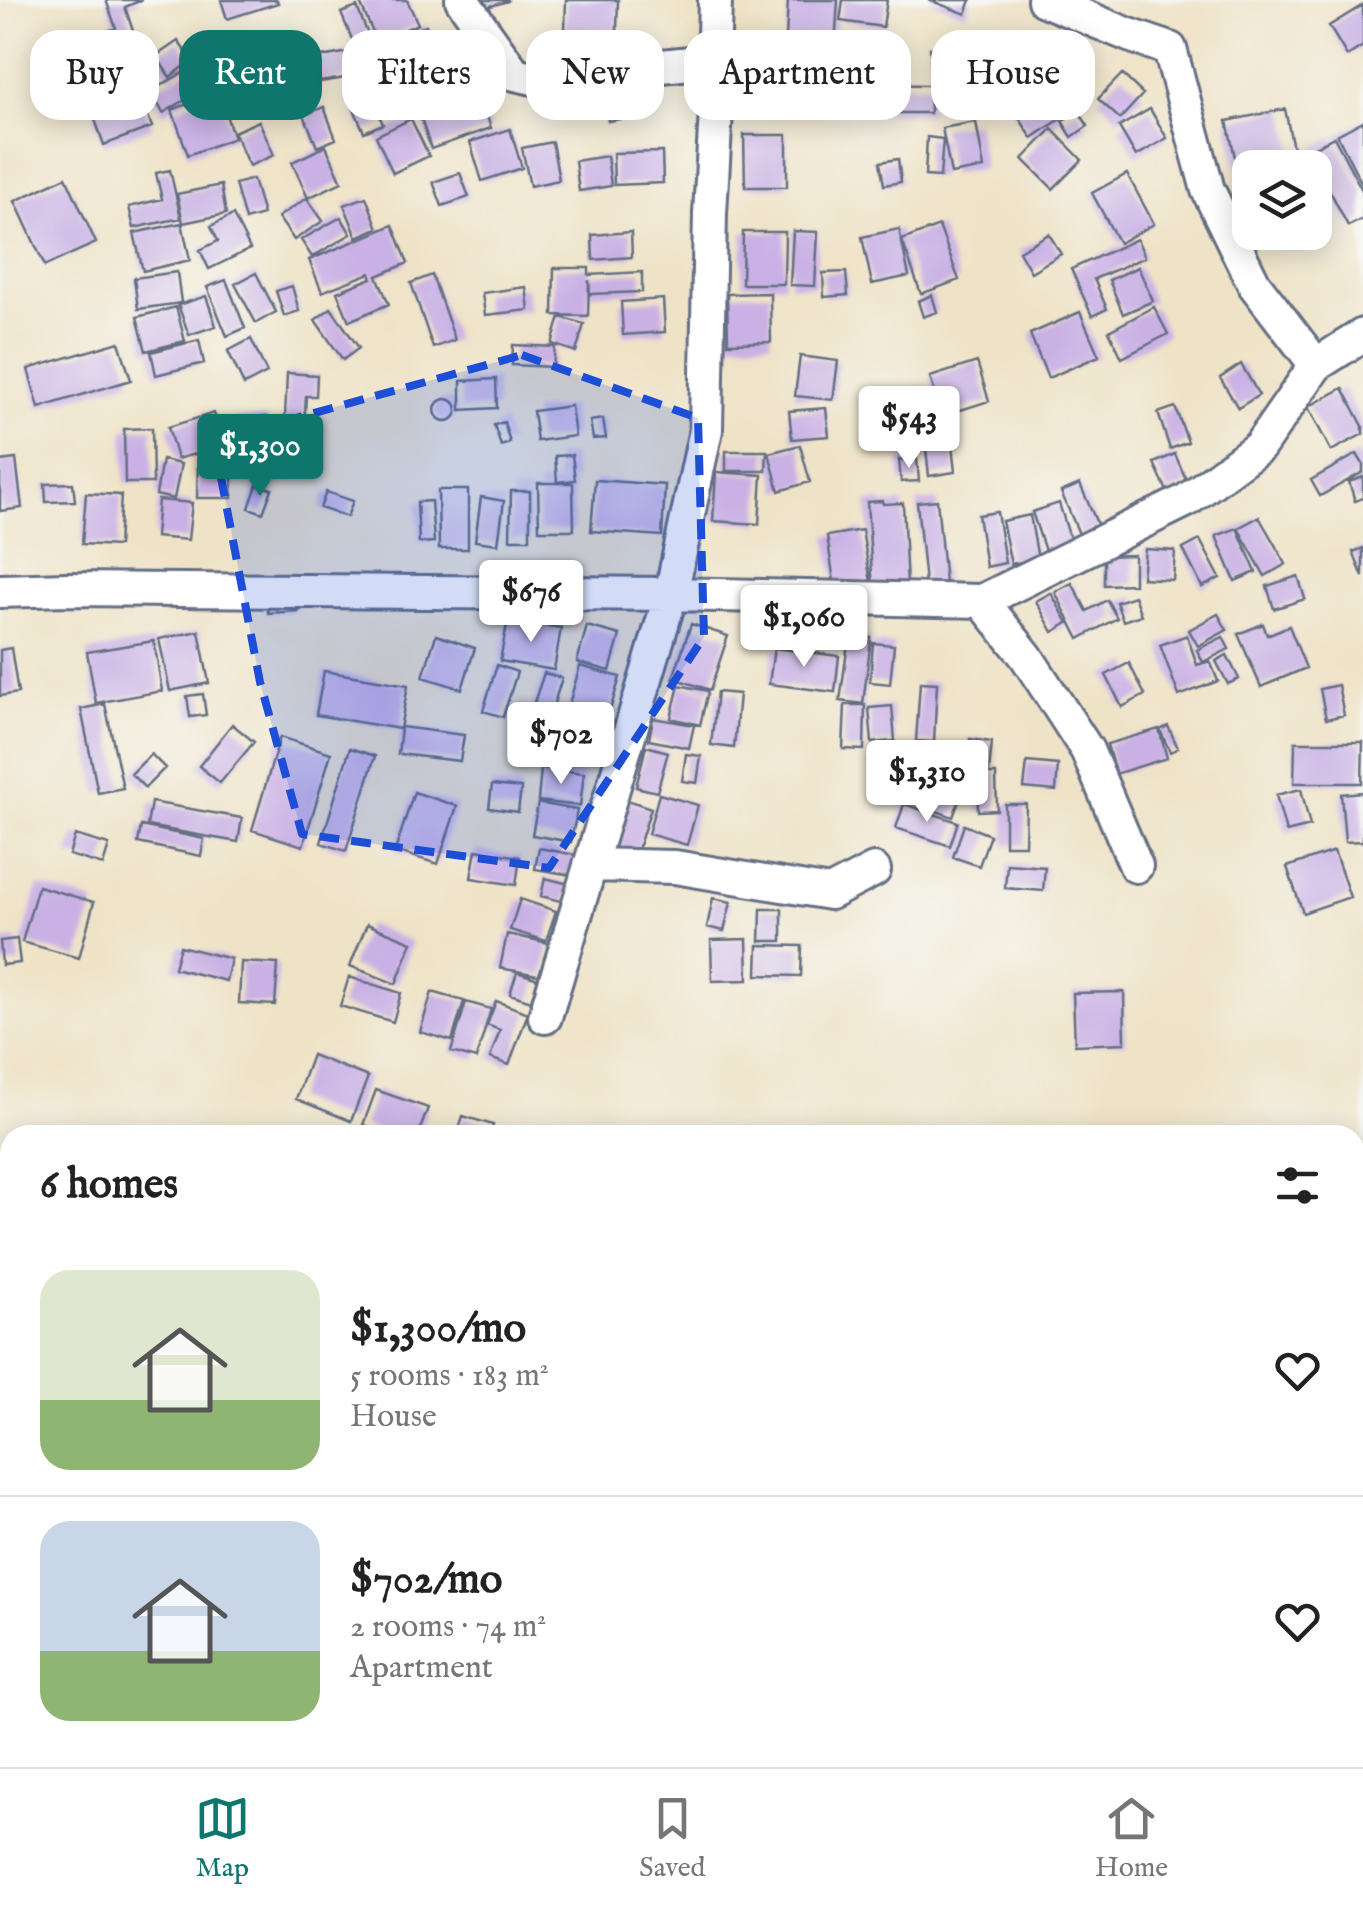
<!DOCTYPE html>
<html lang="en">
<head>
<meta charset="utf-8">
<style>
  body { margin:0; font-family:"IM FELL English",serif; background:#f6f6f6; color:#222; height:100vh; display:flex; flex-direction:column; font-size:38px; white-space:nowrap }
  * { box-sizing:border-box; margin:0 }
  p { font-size:32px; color:#767676 }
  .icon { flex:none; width:55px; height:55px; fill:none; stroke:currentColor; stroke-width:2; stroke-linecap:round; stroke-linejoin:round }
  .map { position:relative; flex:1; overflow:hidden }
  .sheet { position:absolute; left:0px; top:1125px; width:1365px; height:642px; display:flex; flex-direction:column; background:#fff; border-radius:30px 30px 0 0; box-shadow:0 5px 25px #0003 }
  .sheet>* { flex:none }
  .hud { position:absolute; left:30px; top:30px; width:1305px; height:90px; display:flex; gap:20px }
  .tools { position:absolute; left:1232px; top:150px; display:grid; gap:20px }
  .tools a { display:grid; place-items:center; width:100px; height:100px; border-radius:20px; background:#fff; box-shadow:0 5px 25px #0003; font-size:50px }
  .price { position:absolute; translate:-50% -85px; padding:0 22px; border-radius:10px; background:#fff; color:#222; font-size:32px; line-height:65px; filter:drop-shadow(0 2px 5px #0008) }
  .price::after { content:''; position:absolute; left:50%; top:60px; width:30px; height:22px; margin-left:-15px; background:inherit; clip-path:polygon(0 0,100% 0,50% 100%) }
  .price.on { background:#0f766e; color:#fff }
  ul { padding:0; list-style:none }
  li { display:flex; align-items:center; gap:30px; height:250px; padding:0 40px }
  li+li { border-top:2px solid #e0e0e0 }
  li span { display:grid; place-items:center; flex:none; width:280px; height:200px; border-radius:30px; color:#555 }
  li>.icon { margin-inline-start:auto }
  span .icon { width:120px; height:120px; fill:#fffc; stroke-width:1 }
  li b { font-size:42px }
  h2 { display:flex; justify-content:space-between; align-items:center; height:120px; padding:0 40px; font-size:42px }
  .chip { padding:0 35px; border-radius:30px; background:#fff; box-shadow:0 5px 25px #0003; font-size:35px; line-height:90px }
  .chip.on { background:#0f766e; color:#fff }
  .menu { display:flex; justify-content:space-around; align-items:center; height:140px; border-top:2px solid #e0e0e0; background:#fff; font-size:28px; color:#767676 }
  .menu a { display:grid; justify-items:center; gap:5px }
  .menu .on { color:#0f766e }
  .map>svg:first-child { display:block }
  .building { fill:#c9b1e5 }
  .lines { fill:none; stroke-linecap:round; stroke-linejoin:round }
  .street-casing { stroke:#656e83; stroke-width:38 }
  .street { stroke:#fff; stroke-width:32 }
  .marked { fill:#1d4ed8; fill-opacity:0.2; stroke:#1d4ed8; stroke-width:8; stroke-dasharray:20 12; stroke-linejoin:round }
</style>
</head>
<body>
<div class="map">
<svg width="1363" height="1767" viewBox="0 0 1363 1767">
  <rect width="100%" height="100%" fill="#f6f6f2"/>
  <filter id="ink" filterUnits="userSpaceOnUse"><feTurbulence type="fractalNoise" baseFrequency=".01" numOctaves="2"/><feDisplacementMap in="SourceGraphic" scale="20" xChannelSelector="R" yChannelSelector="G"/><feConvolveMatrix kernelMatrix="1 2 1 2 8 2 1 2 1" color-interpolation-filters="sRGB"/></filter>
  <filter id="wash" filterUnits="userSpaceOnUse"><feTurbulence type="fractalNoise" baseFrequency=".0048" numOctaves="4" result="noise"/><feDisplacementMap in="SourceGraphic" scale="40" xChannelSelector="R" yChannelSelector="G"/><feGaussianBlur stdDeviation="2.25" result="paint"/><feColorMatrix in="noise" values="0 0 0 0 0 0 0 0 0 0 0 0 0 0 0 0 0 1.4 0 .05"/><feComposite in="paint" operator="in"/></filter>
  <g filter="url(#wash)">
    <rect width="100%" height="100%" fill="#efe3c7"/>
    <g id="blocks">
      <!-- building -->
      <path class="building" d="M106,0H142L125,7L140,52L72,76L62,46L116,28Z
        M221,0H277L278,3L227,19Z
        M367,0H407L418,24L377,42L360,3Z
        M482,0H508V1L484,8Z
        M566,0H618L616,57L564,56Z
        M788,0H838L833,77L784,74Z
        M843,0H887L883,27L840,21Z
        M929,0H971L966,14Z
        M1363,5V46L1347,56L1329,26Z
        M357,7L371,42L356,49L341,13Z
        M426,25L434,46L388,65L380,45Z
        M1037,28L1053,53L1012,81L995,55Z
        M267,40L290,90L271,99L248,49Z
        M178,41L192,61L170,77L156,56Z
        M949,47L952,107L933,108L930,48Z
        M360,50L364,75L320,82L316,58Z
        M193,67L205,88L163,113L151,91Z
        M645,74L651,114L608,121L601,81Z
        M1032,74L1062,118L1032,138L1003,93Z
        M1122,74L1143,94L1120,119L1098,99Z
        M459,75L468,103L481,99L491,128L431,149L412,91Z
        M386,76L399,109L382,116L369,84Z
        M860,84L929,85L930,113H860Z
        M366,86L383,124L364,132L348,95Z
        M218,92L234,138L188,155L172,110Z
        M140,94L152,127L104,145L92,111Z
        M324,107L336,139L317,147L304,115Z
        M1150,109L1167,138L1136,156L1119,127Z
        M1285,109L1295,158L1238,171L1227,121Z
        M1078,110L1088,126L1072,137L1062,121Z
        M411,119L429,156L393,173L376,136Z
        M259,121L274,155L249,166L234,132Z
        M1363,121V186L1337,135Z
        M976,122L984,168L951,174L942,128Z
        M510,129L522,168L482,181L470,142Z
        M1052,129L1082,160L1053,189L1023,159Z
        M744,135H787V187H745Z
        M927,137L943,139L940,177L925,176Z
        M1334,137L1363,192V219L1348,226L1309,150Z
        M552,142L559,180L530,186L522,148Z
        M326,146L342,182L308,198L292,162Z
        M662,152L663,183L614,185L613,153Z
        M607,156L611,186L579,191L575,161Z
        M898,159L901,182L884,185L880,162Z
        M170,170L181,218L134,228L129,207L162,199L156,173Z
        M460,173L469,197L442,206L433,182Z
        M1127,174L1154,224L1119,243L1092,193Z
        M66,177L96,243L45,266L15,201Z
        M253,179L263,215L245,220L235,184Z
        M221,185L226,214L183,223L177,194Z
        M366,197L378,228L357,237L344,205Z
        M307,198L323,221L294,240L278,217Z
        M233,215L250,249L209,269L200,250L218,241L211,226Z
        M341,217L351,234L312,257L301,240Z
        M182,223L190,260L143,271L134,233Z
        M393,225L408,263L377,276L389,304L349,321L337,292L372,278L370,273L322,292L309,260Z
        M939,226L959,280L921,294L902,240Z
        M899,229L909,276L872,284L862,237Z
        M793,231L818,232L815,286L790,285Z
        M631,232L632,257L593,260L592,235Z
        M743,232H785L784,284H742Z
        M1049,234L1061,254L1031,272L1019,251Z
        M1137,239L1145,257L1094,279L1107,309L1092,316L1071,269Z
        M1138,267L1153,301L1123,314L1109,280Z
        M554,268H589V275L642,272V292L590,294L589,280L588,316L553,315Z
        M177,272L181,303L138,309L134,278Z
        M846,272L848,295L824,297L823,273Z
        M256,273L276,312L256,323L235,284Z
        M432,275L455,340L433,348L411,283Z
        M226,280L245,328L227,336L207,287Z
        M292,286L299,311L284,316L276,291Z
        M526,287L529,310L485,315L482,293Z
        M770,293L771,342L728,343L727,294Z
        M932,295L937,312L923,317L918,301Z
        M206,296L216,326L189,335L178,305Z
        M663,299L665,332L623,335L621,302Z
        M176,307L185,341L146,351L137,317Z
        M1154,307L1168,334L1122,358L1109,331Z
        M331,308L359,348L343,360L315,320Z
        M1080,312L1099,356L1048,378L1030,334Z
        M560,317L584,324L576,352L552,344Z
        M251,339L267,373L244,385L228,351Z
        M199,340L204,363L156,375L151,352Z
        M119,342L131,380L39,408L28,369Z
        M513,345L555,347L553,367L512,365Z
        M800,356L838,361L833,400L795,396Z
        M977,362L989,401L942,416L930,377Z
        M1241,364L1259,395L1238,408L1220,378Z
        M287,373L317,375L316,396H306L303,440L284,439Z
        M496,379L497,408L461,410V381Z
        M1343,388L1363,426V434L1331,451L1308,407Z
        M435 410a11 11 0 1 1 22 0a11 11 0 1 1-22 0Z
        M571,406L575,436L537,441L533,411Z
        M1175,407L1188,442L1170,449L1158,413Z
        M826,408L829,436L792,439L789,411Z
        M214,413L224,446L177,459L168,427Z
        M267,417L268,439L235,440L234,418Z
        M949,418L955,472L929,476L923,422Z
        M603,419L606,438L593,439L590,421Z
        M504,422L510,443L501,446L494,425Z
        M152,428L153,483H125L124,429Z
        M800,445L810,482L779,491L769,453Z
        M726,451H767L766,471H726Z
        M1175,454L1188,484L1168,493L1154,463Z
        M1357,454L1363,464V472L1320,496L1311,480Z
        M572,455L575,480L557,482L555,456Z
        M16,459L22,508L0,511V461Z
        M198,459L233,460L232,498H197Z
        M917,459L919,481L901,482L899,460Z
        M162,460L181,464L174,499L156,495Z
        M716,472L762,475L759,524L713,521Z
        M1363,477V498L1355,501L1349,482Z
        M595,480L665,485L662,536L591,531Z
        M73,483L75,501L46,502L45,484Z
        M538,483H573L574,530H539Z
        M1080,484L1099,528L1080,536L1061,492Z
        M257,485L272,489L263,513L249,508Z
        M438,490H468V549H439Z
        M511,491H530V539H510Z
        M326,492L353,501L347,517L320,508Z
        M86,493L121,495L118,546L82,544Z
        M481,497L504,501L498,544L475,541Z
        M158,500L192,503L188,540L155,537Z
        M937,500L946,593L926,594L917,502Z
        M431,501L434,542L419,543L417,502Z
        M882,501L883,504L903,503L907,586L873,588L867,502Z
        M1059,503L1072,545L1046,554L1032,512Z
        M997,512L1005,563L986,567L978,515Z
        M1030,515L1038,559L1011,564L1002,521Z
        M1259,517L1286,564L1265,576L1238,528Z
        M1237,528L1256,572L1235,581L1216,536Z
        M862,530L871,582L835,588L827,536Z
        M1200,540L1220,578L1202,587L1183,549Z
        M1363,548V577L1353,552Z
        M1145,549L1175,551L1173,580L1142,578Z
        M1134,555V584L1104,585V556Z
        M1298,576L1305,599L1274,609L1267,586Z
        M1072,583L1087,611L1107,600L1117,618L1079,639L1055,592Z
        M297,592L298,611L268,613L267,593Z
        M1051,593L1068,623L1053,632L1036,601Z
        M1134,596L1141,615L1123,621L1116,602Z
        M1218,614L1227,630L1198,646L1189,630Z
        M508,619L561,628L554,670L500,661Z
        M691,624L728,636L710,690L673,678Z
        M1263,624L1267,635L1289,626L1306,668L1261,687L1238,634Z
        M587,626L620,635L610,671L577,662Z
        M199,631L209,683L170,691L159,639Z
        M436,635L475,648L462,689L423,677Z
        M1187,635L1197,665L1210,661L1218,681L1179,696L1160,645Z
        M849,636L871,638L863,704L840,701Z
        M1223,637L1229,649L1203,662L1197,650Z
        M154,641L162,691L96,703L87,652Z
        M873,643L894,645L890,684L870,682Z
        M11,648L18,693L0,696V650Z
        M774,648L839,656L835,692L769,684Z
        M1227,655L1239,679L1228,684L1216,661Z
        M1129,663L1145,695L1122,707L1106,675Z
        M497,665L517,672L503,717L483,711Z
        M580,666L620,677L600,743L561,732Z
        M324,671L408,685L400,729L316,715Z
        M544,673L562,678L545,732L526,726Z
        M920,682L937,683L934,742L916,741Z
        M679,685L708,691L700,725L671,718Z
        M1338,685L1344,715L1326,719L1320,689Z
        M717,692L739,694L734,748L711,745Z
        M203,694L206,715L190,717L187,696Z
        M105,704L123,788L98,793L81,709Z
        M845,705H865L864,750L843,749Z
        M892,706L895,741L872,743L869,708Z
        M653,718L694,725L689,748L649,740Z
        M232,724L254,742L220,783L199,766Z
        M1168,726L1178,748L1170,752L1160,730Z
        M401,727L464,735L460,761L398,754Z
        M1159,729L1167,758L1115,774L1107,744Z
        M280,737L331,753L303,846L252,830Z
        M970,739L992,742L989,771L966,768Z
        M1295,742H1363L1362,783H1294Z
        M646,746L668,752L657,792L636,787Z
        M350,748L375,756L346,851L321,843Z
        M151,754L165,768L145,788L131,774Z
        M686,754L701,756L697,783L682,781Z
        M1027,762L1058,765L1056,791L1024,788Z
        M928,765L967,780L953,817L914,803Z
        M541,768L584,773L580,806L538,801Z
        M977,774H996L997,810L978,811Z
        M492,785L521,788L518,812L489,808Z
        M1301,789L1310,826L1286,832L1276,795Z
        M414,792L457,806L438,864L395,851Z
        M1363,792V841L1345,842L1341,794Z
        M659,794L698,805L687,845L648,834Z
        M627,800L651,808L636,855L612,848Z
        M151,802L242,818L238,842L147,826Z
        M538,803L577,810L571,842L532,835Z
        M904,804L958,822L950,846L896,828Z
        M1005,804H1026L1025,845H1005Z
        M964,825L990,835L979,866L953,857Z
        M141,826L204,839L201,856L138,843Z
        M75,835L109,845L103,865L69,855Z
        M539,848L576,855L572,875L535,869Z
        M476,850L520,857L516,885L471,878Z
        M1334,851L1350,897L1303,913L1287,867Z
        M1007,864L1045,867L1043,891L1005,888Z
        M545,878L569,884L565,902L541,896Z
        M38,886L94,902L79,958L22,942Z
        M713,898L731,902L724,931L707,927Z
        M520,899L556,911L546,941L510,930Z
        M761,909H782V941H760Z
        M367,924L412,942L396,984L350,966Z
        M507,934L549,943L543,976L500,968Z
        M17,939L20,963L2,965L0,941Z
        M747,939L748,980L712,981L711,940Z
        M758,945L802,946L801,976L757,975Z
        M180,946L231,959L226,981L174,968Z
        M241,962L278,964L275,1005L239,1003Z
        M517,972L538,979L531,1001L510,994Z
        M349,977L401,993L393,1022L340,1006Z
        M432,992L464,1001L452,1041L420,1032Z
        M1124,992L1125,1043L1075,1045L1073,993Z
        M496,1001L528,1013L509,1065L490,1058L500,1030L487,1025Z
        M466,1002L491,1009L476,1059L451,1052Z
        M312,1055L368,1077L351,1121L296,1099Z
        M376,1090L428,1108L418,1135H390L363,1125Z
        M463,1116L493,1125L490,1135H457Z
        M0,1177H10V1223H2Z
        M0,1272H10L8,1352H0Z"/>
    </g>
  </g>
  <g filter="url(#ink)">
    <use href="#blocks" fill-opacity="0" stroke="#656e83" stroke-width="2.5"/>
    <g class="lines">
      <!-- street casing -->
      <g class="street-casing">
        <path id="street" d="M462,0L515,74L537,79L719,60
          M1044,0L1129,35L1170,49L1208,190L1254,284L1316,365
          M0,591L67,589L671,594L982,601L1187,500L1259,447L1316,365L1363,335
          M982,601L1026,656L1087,750L1136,866
          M590,865L675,867L830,893L874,870
          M545,1017L671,594L706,430L710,213L719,60L714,36L715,0"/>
      </g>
      <!-- street -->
      <use href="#street" class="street"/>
    </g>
  </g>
  <!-- marked area -->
  <path class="marked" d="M522,355L698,418L704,637L549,868L302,834L260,682L214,441Z"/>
</svg>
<div class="tools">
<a><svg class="icon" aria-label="layers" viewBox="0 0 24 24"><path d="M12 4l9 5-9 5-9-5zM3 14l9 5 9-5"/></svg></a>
</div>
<b class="price" style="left:909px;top:471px">$543</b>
<b class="price on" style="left:260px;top:499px">$1,300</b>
<b class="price" style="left:531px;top:645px">$676</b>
<b class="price" style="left:804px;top:670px">$1,060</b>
<b class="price" style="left:561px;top:787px">$702</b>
<b class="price" style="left:927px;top:825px">$1,310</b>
<div class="hud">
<a class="chip">Buy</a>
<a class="chip on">Rent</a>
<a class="chip">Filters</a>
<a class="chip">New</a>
<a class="chip">Apartment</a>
<a class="chip">House</a>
</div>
<section class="sheet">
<h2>6 homes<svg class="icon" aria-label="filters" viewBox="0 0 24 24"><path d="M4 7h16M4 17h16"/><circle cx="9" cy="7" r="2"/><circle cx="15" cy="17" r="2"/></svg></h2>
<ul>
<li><span style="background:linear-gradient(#dfe7d0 65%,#8fb573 0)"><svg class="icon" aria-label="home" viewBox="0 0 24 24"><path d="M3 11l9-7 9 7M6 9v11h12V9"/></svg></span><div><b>$1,300/mo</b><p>5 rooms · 183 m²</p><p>House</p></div><svg class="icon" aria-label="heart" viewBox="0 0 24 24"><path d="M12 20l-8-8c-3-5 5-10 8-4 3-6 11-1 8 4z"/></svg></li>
<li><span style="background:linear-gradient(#c9d6e8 65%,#8fb573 0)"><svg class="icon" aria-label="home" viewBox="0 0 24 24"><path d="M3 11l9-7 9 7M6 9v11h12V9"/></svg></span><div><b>$702/mo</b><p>2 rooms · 74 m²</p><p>Apartment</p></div><svg class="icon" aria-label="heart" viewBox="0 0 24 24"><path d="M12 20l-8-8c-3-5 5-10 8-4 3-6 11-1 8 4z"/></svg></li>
</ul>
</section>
</div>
<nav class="menu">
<a class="on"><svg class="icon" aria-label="map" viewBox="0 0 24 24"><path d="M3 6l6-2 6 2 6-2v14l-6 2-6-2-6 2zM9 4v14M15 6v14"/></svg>Map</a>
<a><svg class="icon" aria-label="saved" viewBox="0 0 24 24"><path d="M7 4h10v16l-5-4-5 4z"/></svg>Saved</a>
<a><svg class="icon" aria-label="home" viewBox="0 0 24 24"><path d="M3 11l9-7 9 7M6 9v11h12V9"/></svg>Home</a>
</nav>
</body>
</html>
